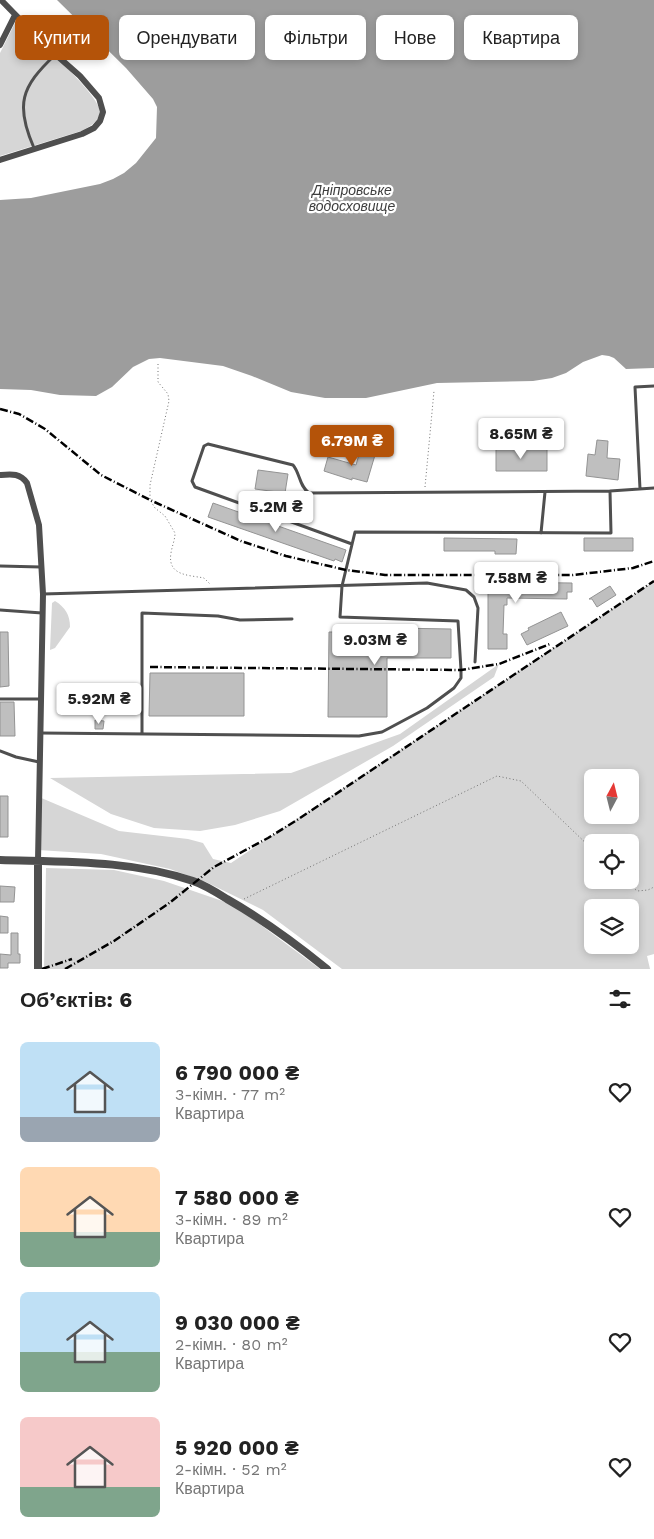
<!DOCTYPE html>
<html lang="uk">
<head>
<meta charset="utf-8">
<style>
  body { margin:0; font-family:"Work Sans",sans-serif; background:#f2f2f2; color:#222; height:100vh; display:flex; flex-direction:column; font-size:19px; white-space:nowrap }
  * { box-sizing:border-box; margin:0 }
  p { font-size:16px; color:#767676 }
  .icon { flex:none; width:28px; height:28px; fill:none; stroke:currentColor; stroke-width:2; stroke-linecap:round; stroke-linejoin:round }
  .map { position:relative; height:969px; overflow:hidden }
  .side { display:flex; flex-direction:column; background:#fff; flex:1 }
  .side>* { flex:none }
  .hud { position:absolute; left:15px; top:15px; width:625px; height:45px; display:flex; gap:10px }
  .needle { width:32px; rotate:7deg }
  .buttons { position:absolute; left:584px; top:769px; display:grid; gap:10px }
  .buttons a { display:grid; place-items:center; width:55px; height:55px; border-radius:8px; background:#fff; box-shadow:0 2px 8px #0003; font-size:25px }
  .price { position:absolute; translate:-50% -42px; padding:0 11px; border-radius:5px; background:#fff; color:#222; font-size:16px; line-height:32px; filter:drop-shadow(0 1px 2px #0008) }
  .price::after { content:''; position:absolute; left:50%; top:30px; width:15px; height:11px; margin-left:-8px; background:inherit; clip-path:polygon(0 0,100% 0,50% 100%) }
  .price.current { background:#b45309; color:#fff }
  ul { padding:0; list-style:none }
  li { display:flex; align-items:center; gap:15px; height:125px; padding:0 20px }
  li span { display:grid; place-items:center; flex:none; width:140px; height:100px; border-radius:8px; color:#555 }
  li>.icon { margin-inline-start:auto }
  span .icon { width:60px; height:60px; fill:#fffc; stroke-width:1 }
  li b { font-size:21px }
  h2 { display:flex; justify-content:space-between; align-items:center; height:60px; padding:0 20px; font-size:21px }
  .tag { padding:0 18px; border-radius:8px; background:#fff; box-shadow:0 2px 8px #0003; font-size:18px; line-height:45px }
  .tag.current { background:#b45309; color:#fff }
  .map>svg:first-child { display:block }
  .green { fill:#d6d6d6; fill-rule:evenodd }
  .water { fill:#9d9d9d }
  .building { fill:#bfbfbf; stroke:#939393 }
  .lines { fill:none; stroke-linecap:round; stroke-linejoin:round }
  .path { stroke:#717171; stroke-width:1; stroke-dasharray:1 2.5; stroke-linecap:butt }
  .service { stroke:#4f4f4f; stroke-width:3 }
  .minor { stroke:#4f4f4f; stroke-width:6 }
  .tertiary { stroke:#4f4f4f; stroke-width:8 }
  .rail { stroke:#000; stroke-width:2.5; stroke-dasharray:8 2.5 1 2.5; stroke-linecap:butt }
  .labels { text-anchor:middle; stroke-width:4.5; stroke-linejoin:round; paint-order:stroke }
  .water-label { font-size:14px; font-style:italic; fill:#3e3e3e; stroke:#fff }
</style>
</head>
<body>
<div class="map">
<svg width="654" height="969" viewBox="0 0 654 969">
  <rect width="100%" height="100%" fill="#fff"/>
  <!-- green -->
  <path class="green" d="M16,21C31,35 102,95 100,113C98,122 89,127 81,131L0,156V53Z
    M654,581V954L647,956L650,969H342L263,910L206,882L170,869L101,854L38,850L39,797L119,831L188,839L203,843L213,859L231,863ZM592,778H630V815H592ZM592,842H630V880H592ZM592,908H630V945H592Z
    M55,601C65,607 70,615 70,627L55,648L50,650L52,603Z
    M499,664L494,677L393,746L280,811L235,825L200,831L154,828L111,814L50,778L291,773L400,734Z
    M46,868L114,870L164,881L234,905L320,969H44Z"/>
  <!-- water -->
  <path class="water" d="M57,0H654V368L626,369L614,358L609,356L602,355L583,362L566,373L552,378L533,381L437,383L366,398H325L291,392L252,376L223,366L160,358L149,359L133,367L112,387L96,396L60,395L31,390L0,389V200L31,198L100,184L113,179L124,173L136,163L156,138L157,107L153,99L126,68Z"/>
  <!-- building -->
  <path class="building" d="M597,440L608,441L607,458L620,459L618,480L586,476L588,454L595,455Z
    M496,448L547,449V471H496Z
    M360,451L375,455L367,482L352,478V480L324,471L328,457L356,465Z
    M258,470L288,474L285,493L255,489Z
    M213,503L346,550L342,562L335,559L334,561L208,517Z
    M444,538L517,539L516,554H495V551H444Z
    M584,538H633V551H584Z
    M488,582L572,583V592H567V599L507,598V605H504L503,634H507V649H488Z
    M610,586L616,595L597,607L592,599H589Z
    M561,612L568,626L527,645L521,634L529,630L528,628Z
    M394,628L451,629V658H387V717H328L329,632H394Z
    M0,632H8L9,686L0,687Z
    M150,673H244V716H149Z
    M0,702H14L15,736H0Z
    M95,720L104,721L103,729H95Z
    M0,796H8V837H0Z
    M0,886L15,887L14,902H0Z
    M0,916L8,917V933H0Z
    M11,933H18V954H20V963H8V968H0V954L11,955Z"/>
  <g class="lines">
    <!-- path -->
    <path class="path" d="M158,364V382L168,394L169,401L150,485V500L155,508L165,516L175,533C175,540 172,546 171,553C167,576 189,575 204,578L210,584
      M425,487L434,391
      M625,880L637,891L648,890L654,887
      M244,899L497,776L521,781L592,849"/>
    <!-- service -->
    <path class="service" d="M34,148C15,105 21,87 55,55
      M640,489L635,387L654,386
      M541,533L545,492
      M352,544L195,487L192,481L204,446L208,444L293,465C300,473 299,486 309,493L610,491
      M0,566L41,567
      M43,594L427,583L466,590L474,597L478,608L475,662
      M0,610L42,613
      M0,699H41
      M40,733L359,736L382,732L427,708L454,688L461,678V670L458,621L340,617L342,586L355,532L611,533L610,491L654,488
      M142,734V613L218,616L240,620L292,619
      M0,751L16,757L39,762"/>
    <!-- minor -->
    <path class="minor" d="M0,45L15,15
      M0,160L82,134L94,128L100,121L103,112L99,98L80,76L46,46L1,0
      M0,475C12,474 20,473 27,483L39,525L43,594L38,861"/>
    <!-- tertiary -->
    <path class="tertiary" d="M0,860C64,862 132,860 193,881C205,885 216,892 227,899C262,919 295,943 327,969
      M38,861V969"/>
    <!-- rail -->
    <path class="rail" d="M0,409L19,414L45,429L101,475L150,500L241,541L286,556L346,570L385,575H573L633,568L654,561
      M150,667L461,670L499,664L550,644
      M42,969L72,959
      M65,969L114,941L168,904L214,867L268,838L297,820L654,581"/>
  </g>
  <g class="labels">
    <!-- water labels -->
    <g class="water-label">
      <text x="352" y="195">Дніпровське<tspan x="352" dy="16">водосховище</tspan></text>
    </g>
  </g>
</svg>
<div class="buttons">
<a><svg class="needle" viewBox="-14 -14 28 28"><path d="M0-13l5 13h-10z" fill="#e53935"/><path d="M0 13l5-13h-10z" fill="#767676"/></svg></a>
<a><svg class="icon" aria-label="locate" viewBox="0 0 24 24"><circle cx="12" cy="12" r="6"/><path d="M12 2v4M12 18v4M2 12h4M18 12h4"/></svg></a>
<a><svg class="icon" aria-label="layers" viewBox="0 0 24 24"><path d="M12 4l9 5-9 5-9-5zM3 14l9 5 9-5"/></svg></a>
</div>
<b class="price" style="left:521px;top:460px">8.65M ₴</b>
<b class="price current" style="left:352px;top:467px">6.79M ₴</b>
<b class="price" style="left:276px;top:533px">5.2M ₴</b>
<b class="price" style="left:516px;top:604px">7.58M ₴</b>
<b class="price" style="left:375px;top:666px">9.03M ₴</b>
<b class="price" style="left:99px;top:725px">5.92M ₴</b>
<div class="hud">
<a class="tag current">Купити</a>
<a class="tag">Орендувати</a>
<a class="tag">Фільтри</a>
<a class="tag">Нове</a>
<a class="tag">Квартира</a>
</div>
</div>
<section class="side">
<h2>Об’єктів: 6<svg class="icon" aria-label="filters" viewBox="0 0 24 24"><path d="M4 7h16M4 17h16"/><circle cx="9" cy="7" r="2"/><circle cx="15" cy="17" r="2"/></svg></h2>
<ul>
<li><span style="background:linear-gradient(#bfe0f5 75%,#9aa5b1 0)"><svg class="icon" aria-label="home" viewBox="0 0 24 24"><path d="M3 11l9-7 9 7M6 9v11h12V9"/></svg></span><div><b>6 790 000 ₴</b><p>3-кімн. · 77 m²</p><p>Квартира</p></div><svg class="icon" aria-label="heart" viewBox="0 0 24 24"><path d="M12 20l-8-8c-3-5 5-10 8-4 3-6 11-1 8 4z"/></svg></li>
<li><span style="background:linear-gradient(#ffd9b3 65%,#7fa58c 0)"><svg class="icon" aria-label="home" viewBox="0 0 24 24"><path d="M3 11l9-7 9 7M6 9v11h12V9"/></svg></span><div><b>7 580 000 ₴</b><p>3-кімн. · 89 m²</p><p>Квартира</p></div><svg class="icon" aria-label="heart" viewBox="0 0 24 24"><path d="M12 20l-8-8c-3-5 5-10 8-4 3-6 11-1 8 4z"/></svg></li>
<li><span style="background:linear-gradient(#bfe0f5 60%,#7fa58c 0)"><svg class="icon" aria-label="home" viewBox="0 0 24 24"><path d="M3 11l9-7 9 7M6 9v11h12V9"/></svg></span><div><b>9 030 000 ₴</b><p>2-кімн. · 80 m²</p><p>Квартира</p></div><svg class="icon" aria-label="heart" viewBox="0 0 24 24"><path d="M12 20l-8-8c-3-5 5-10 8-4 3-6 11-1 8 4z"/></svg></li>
<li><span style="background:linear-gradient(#f6c9c9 70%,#7fa58c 0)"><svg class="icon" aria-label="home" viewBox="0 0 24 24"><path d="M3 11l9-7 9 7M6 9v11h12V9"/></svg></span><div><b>5 920 000 ₴</b><p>2-кімн. · 52 m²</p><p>Квартира</p></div><svg class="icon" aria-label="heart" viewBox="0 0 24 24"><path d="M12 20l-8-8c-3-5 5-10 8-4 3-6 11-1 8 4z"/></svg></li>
</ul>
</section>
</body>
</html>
